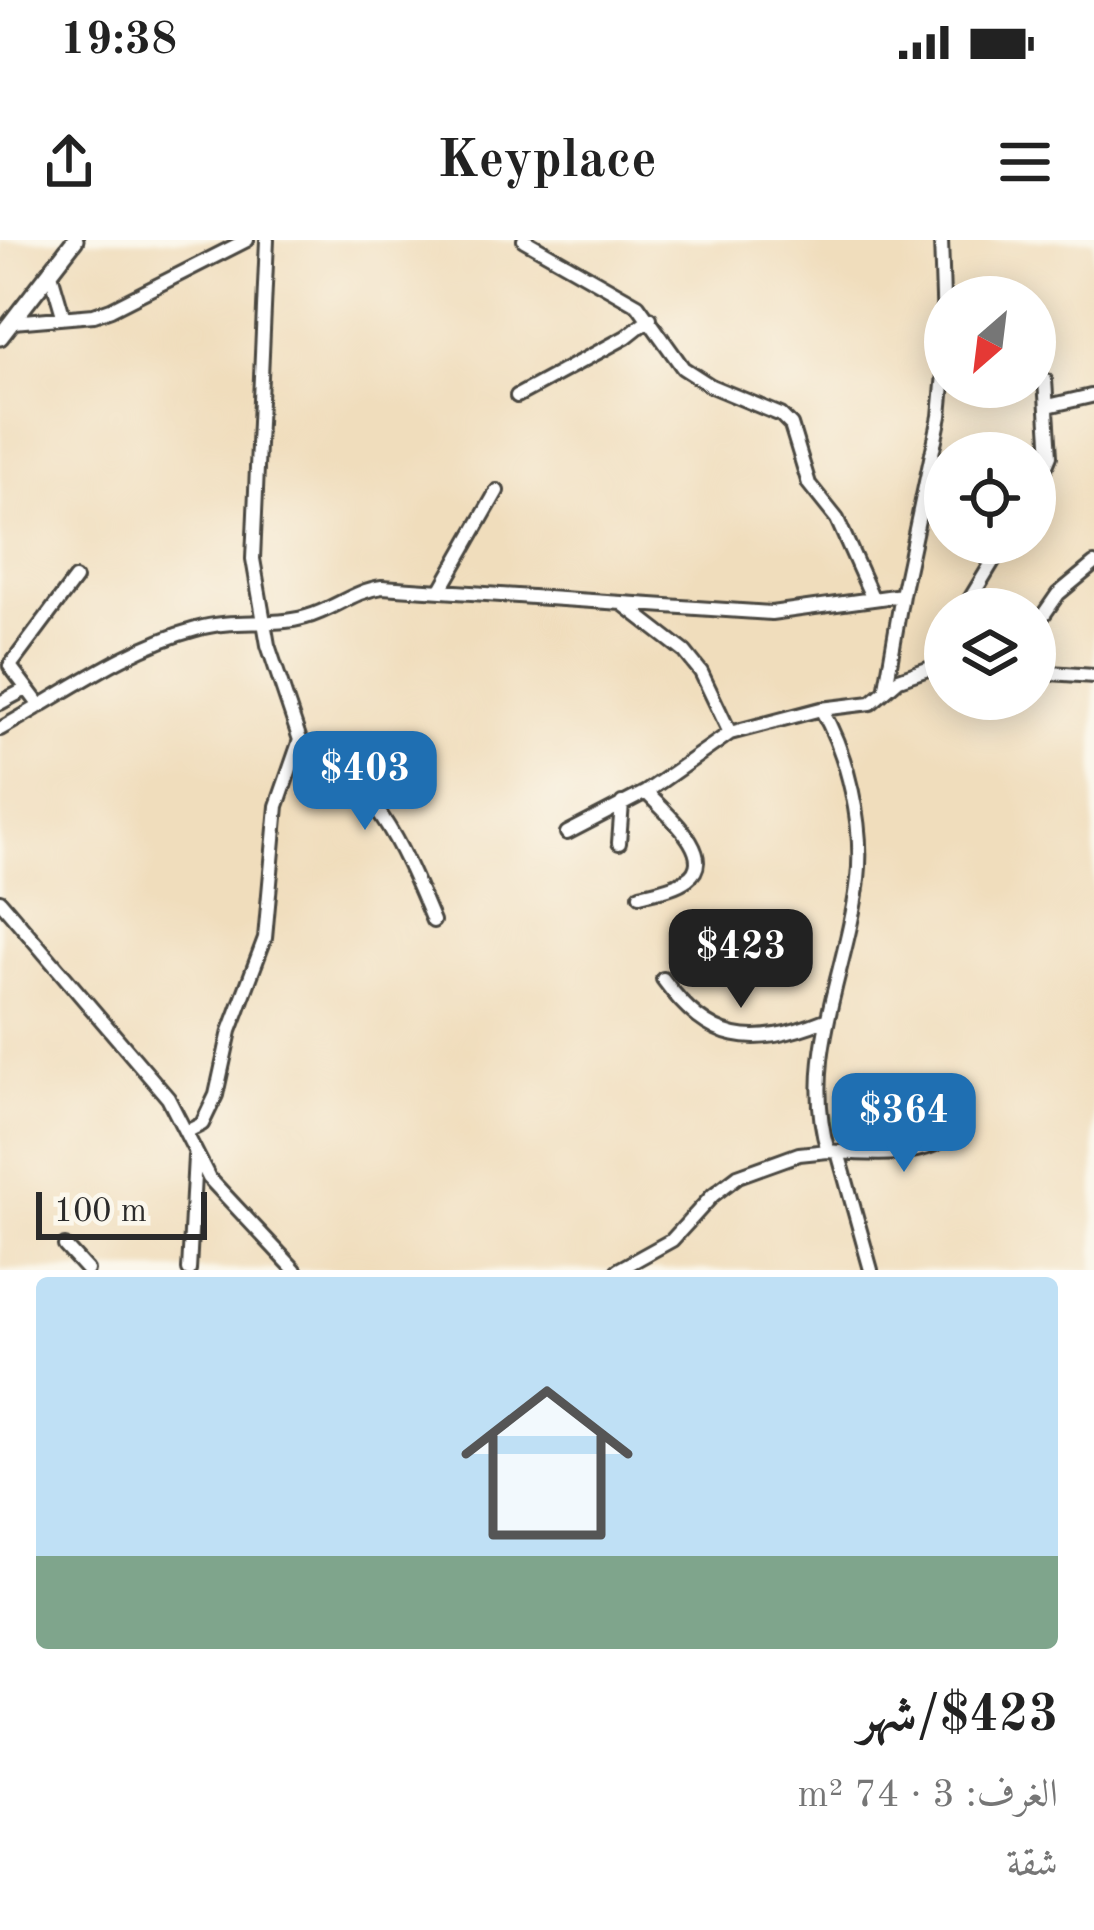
<!DOCTYPE html>
<html lang="ar">
<head>
<meta charset="utf-8">
<style>
  body { margin:0; font-family:"Old Standard TT",Amiri,serif; background:#f2f2f2; color:#222; direction:rtl; height:100vh; display:flex; flex-direction:column; font-size:45px; white-space:nowrap }
  * { box-sizing:border-box; margin:0 }
  p { font-size:39px; color:#767676 }
  .icon { flex:none; width:66px; height:66px; fill:none; stroke:currentColor; stroke-width:2; stroke-linecap:round; stroke-linejoin:round }
  .map { position:relative; height:1030px; overflow:hidden; direction:ltr }
  .drawer { display:flex; flex-direction:column; background:#fff; flex:1 }
  .drawer>* { flex:none }
  .needle { width:78px; rotate:208deg }
  .fabs { position:absolute; left:924px; top:36px; display:grid; gap:24px }
  .fabs a { display:grid; place-items:center; width:132px; height:132px; border-radius:50%; background:#fff; box-shadow:0 6px 30px #0003; font-size:60px }
  .scale { position:absolute; left:36px; bottom:30px; width:171px; box-sizing:border-box; padding-left:12px; border:6px solid #2b2b2b; border-top:0; font-size:33px; line-height:42px; white-space:nowrap; color:#2b2b2b; -webkit-text-stroke:9px #fbf7ec; paint-order:stroke }
  .price { position:absolute; translate:-50% -102px; padding:0 27px; border-radius:24px; background:#1f6fb2; color:#fff; font-size:39px; line-height:78px; filter:drop-shadow(0 3px 6px #0008) }
  .price::after { content:''; position:absolute; left:50%; top:72px; width:36px; height:27px; margin-left:-18px; background:inherit; clip-path:polygon(0 0,100% 0,50% 100%) }
  .price.active { background:#222; color:#fff }
  ul { padding:0; list-style:none }
  li { display:grid; align-content:center; gap:24px; height:636px; padding:0 36px }
  li span { display:grid; place-items:center; height:372px; border-radius:12px; color:#555 }
  li>.icon { margin-inline-start:auto }
  span .icon { width:216px; height:216px; fill:#fffc; stroke-width:1 }
  li b { font-size:51px }
  .status { display:flex; justify-content:space-between; align-items:center; height:84px; padding:0 60px; background:#fff; direction:ltr }
  .status svg { height:33px; fill:currentColor }
  header { display:flex; justify-content:space-between; align-items:center; height:156px; padding:0 36px; background:#fff; font-size:54px; font-weight:600 }
  .map>svg:first-child { display:block }
  .green { fill:#92d790; stroke:#5e815e; stroke-width:3 }
  .lines { fill:none; stroke-linecap:round; stroke-linejoin:round }
  .minor-casing { stroke:#494641; stroke-width:18 }
  .major-casing { stroke:#494641; stroke-width:21 }
  .minor { stroke:#fff; stroke-width:12 }
  .major { stroke:#fff; stroke-width:15 }
</style>
</head>
<body>
<div class="status"><b>19:38</b><svg viewBox="0 0 49 12"><path d="M0 12V9h3v3zM5 12V6h3v6zM10 12V3h3v9zM15 12V0h3v12zM26 1h20v11H26zM47 4h2v5h-2z"/></svg></div>
<header><svg class="icon" aria-label="menu" viewBox="0 0 24 24"><path d="M4 6h16M4 12h16M4 18h16"/></svg>Keyplace<svg class="icon" aria-label="share" viewBox="0 0 24 24"><path d="M12 15V3M7 8l5-5 5 5M5 13v7h14v-7"/></svg></header>
<div class="map">
<svg width="1094" height="1030" viewBox="0 0 1094 1030">
  <rect width="100%" height="100%" fill="#fbf7ec"/>
  <filter id="ink" filterUnits="userSpaceOnUse"><feTurbulence type="fractalNoise" baseFrequency=".00833" numOctaves="2"/><feDisplacementMap in="SourceGraphic" scale="24" xChannelSelector="R" yChannelSelector="G"/><feConvolveMatrix kernelMatrix="1 2 1 2 8 2 1 2 1" color-interpolation-filters="sRGB"/></filter>
  <filter id="wash" filterUnits="userSpaceOnUse"><feTurbulence type="fractalNoise" baseFrequency=".004" numOctaves="4" result="noise"/><feDisplacementMap in="SourceGraphic" scale="48" xChannelSelector="R" yChannelSelector="G"/><feGaussianBlur stdDeviation="2.7" result="paint"/><feColorMatrix in="noise" values="0 0 0 0 0 0 0 0 0 0 0 0 0 0 0 0 0 1.4 0 .05"/><feComposite in="paint" operator="in"/></filter>
  <g filter="url(#wash)">
    <rect width="100%" height="100%" fill="#f0ddbc"/>
    <!-- green -->
    <path class="green" d="M914,873L918,887L936,880L942,888C917,899 862,911 836,897C830,894 827,888 822,883L823,875L849,881Z"/>
  </g>
  <g filter="url(#ink)">
    <g class="lines">
      <!-- minor casing -->
      <g class="minor-casing">
        <path id="minor" d="M524,0L638,65L683,128L711,146L781,175L791,185L809,244L837,279L872,357
          M941,0L945,115
          M51,34L63,75
          M13,82L94,75L111,69L247,0
          M517,156L626,97L650,78
          M1048,166L1091,156
          M1035,252L1050,216L1045,140
          M440,351L497,251
          M623,364L685,412L701,432L730,493
          M964,369L1004,303
          M1035,387L1058,354L1094,324
          M1035,432L1094,436
          M886,447L902,355
          M0,463L26,449
          M40,466L10,426L75,339
          M0,489C64,454 125,408 196,389C233,378 272,387 306,377C333,370 353,351 382,347L771,373L902,355L940,176L945,123
          M300,500C377,547 399,600 433,681
          M567,593L646,552L730,493L821,469L871,463L899,439L945,423
          M619,603L622,563
          M640,655C655,651 675,648 687,639C720,616 662,570 646,552
          M0,661L168,858L209,938L295,1030
          M663,739C710,804 752,809 825,780
          M188,891L202,884L216,855L230,791L265,698L277,566L300,500L268,405L253,319L267,0
          M828,911C865,914 929,921 956,889
          M838,912L871,1030
          M65,1006L87,1030
          M189,1030L195,916
          M618,1030L672,1000L713,955L738,936L799,914L828,911C800,818 848,730 858,639C864,586 848,515 821,469"/>
      </g>
      <!-- major casing -->
      <g class="major-casing">
        <path id="major" d="M0,97L75,0"/>
      </g>
      <!-- minor -->
      <use href="#minor" class="minor"/>
      <!-- major -->
      <use href="#major" class="major"/>
    </g>
  </g>
</svg>
<div class="fabs">
<a><svg class="needle" viewBox="-14 -14 28 28"><path d="M0-13l5 13h-10z" fill="#e53935"/><path d="M0 13l5-13h-10z" fill="#767676"/></svg></a>
<a><svg class="icon" aria-label="locate" viewBox="0 0 24 24"><circle cx="12" cy="12" r="6"/><path d="M12 2v4M12 18v4M2 12h4M18 12h4"/></svg></a>
<a><svg class="icon" aria-label="layers" viewBox="0 0 24 24"><path d="M12 4l9 5-9 5-9-5zM3 14l9 5 9-5"/></svg></a>
</div>
<div class="scale">100 m</div>
<b class="price" style="left:365px;top:593px">$403</b>
<b class="price active" style="left:741px;top:771px">$423</b>
<b class="price" style="left:904px;top:935px">$364</b>
</div>
<section class="drawer">
<ul>
<li><span style="background:linear-gradient(#bfe0f5 75%,#7fa58c 0)"><svg class="icon" aria-label="home" viewBox="0 0 24 24"><path d="M3 11l9-7 9 7M6 9v11h12V9"/></svg></span><div><b>$423/شهر</b><p>الغرف: 3 · 74 m²</p><p>شقة</p></div></li>
</ul>
</section>
</body>
</html>
